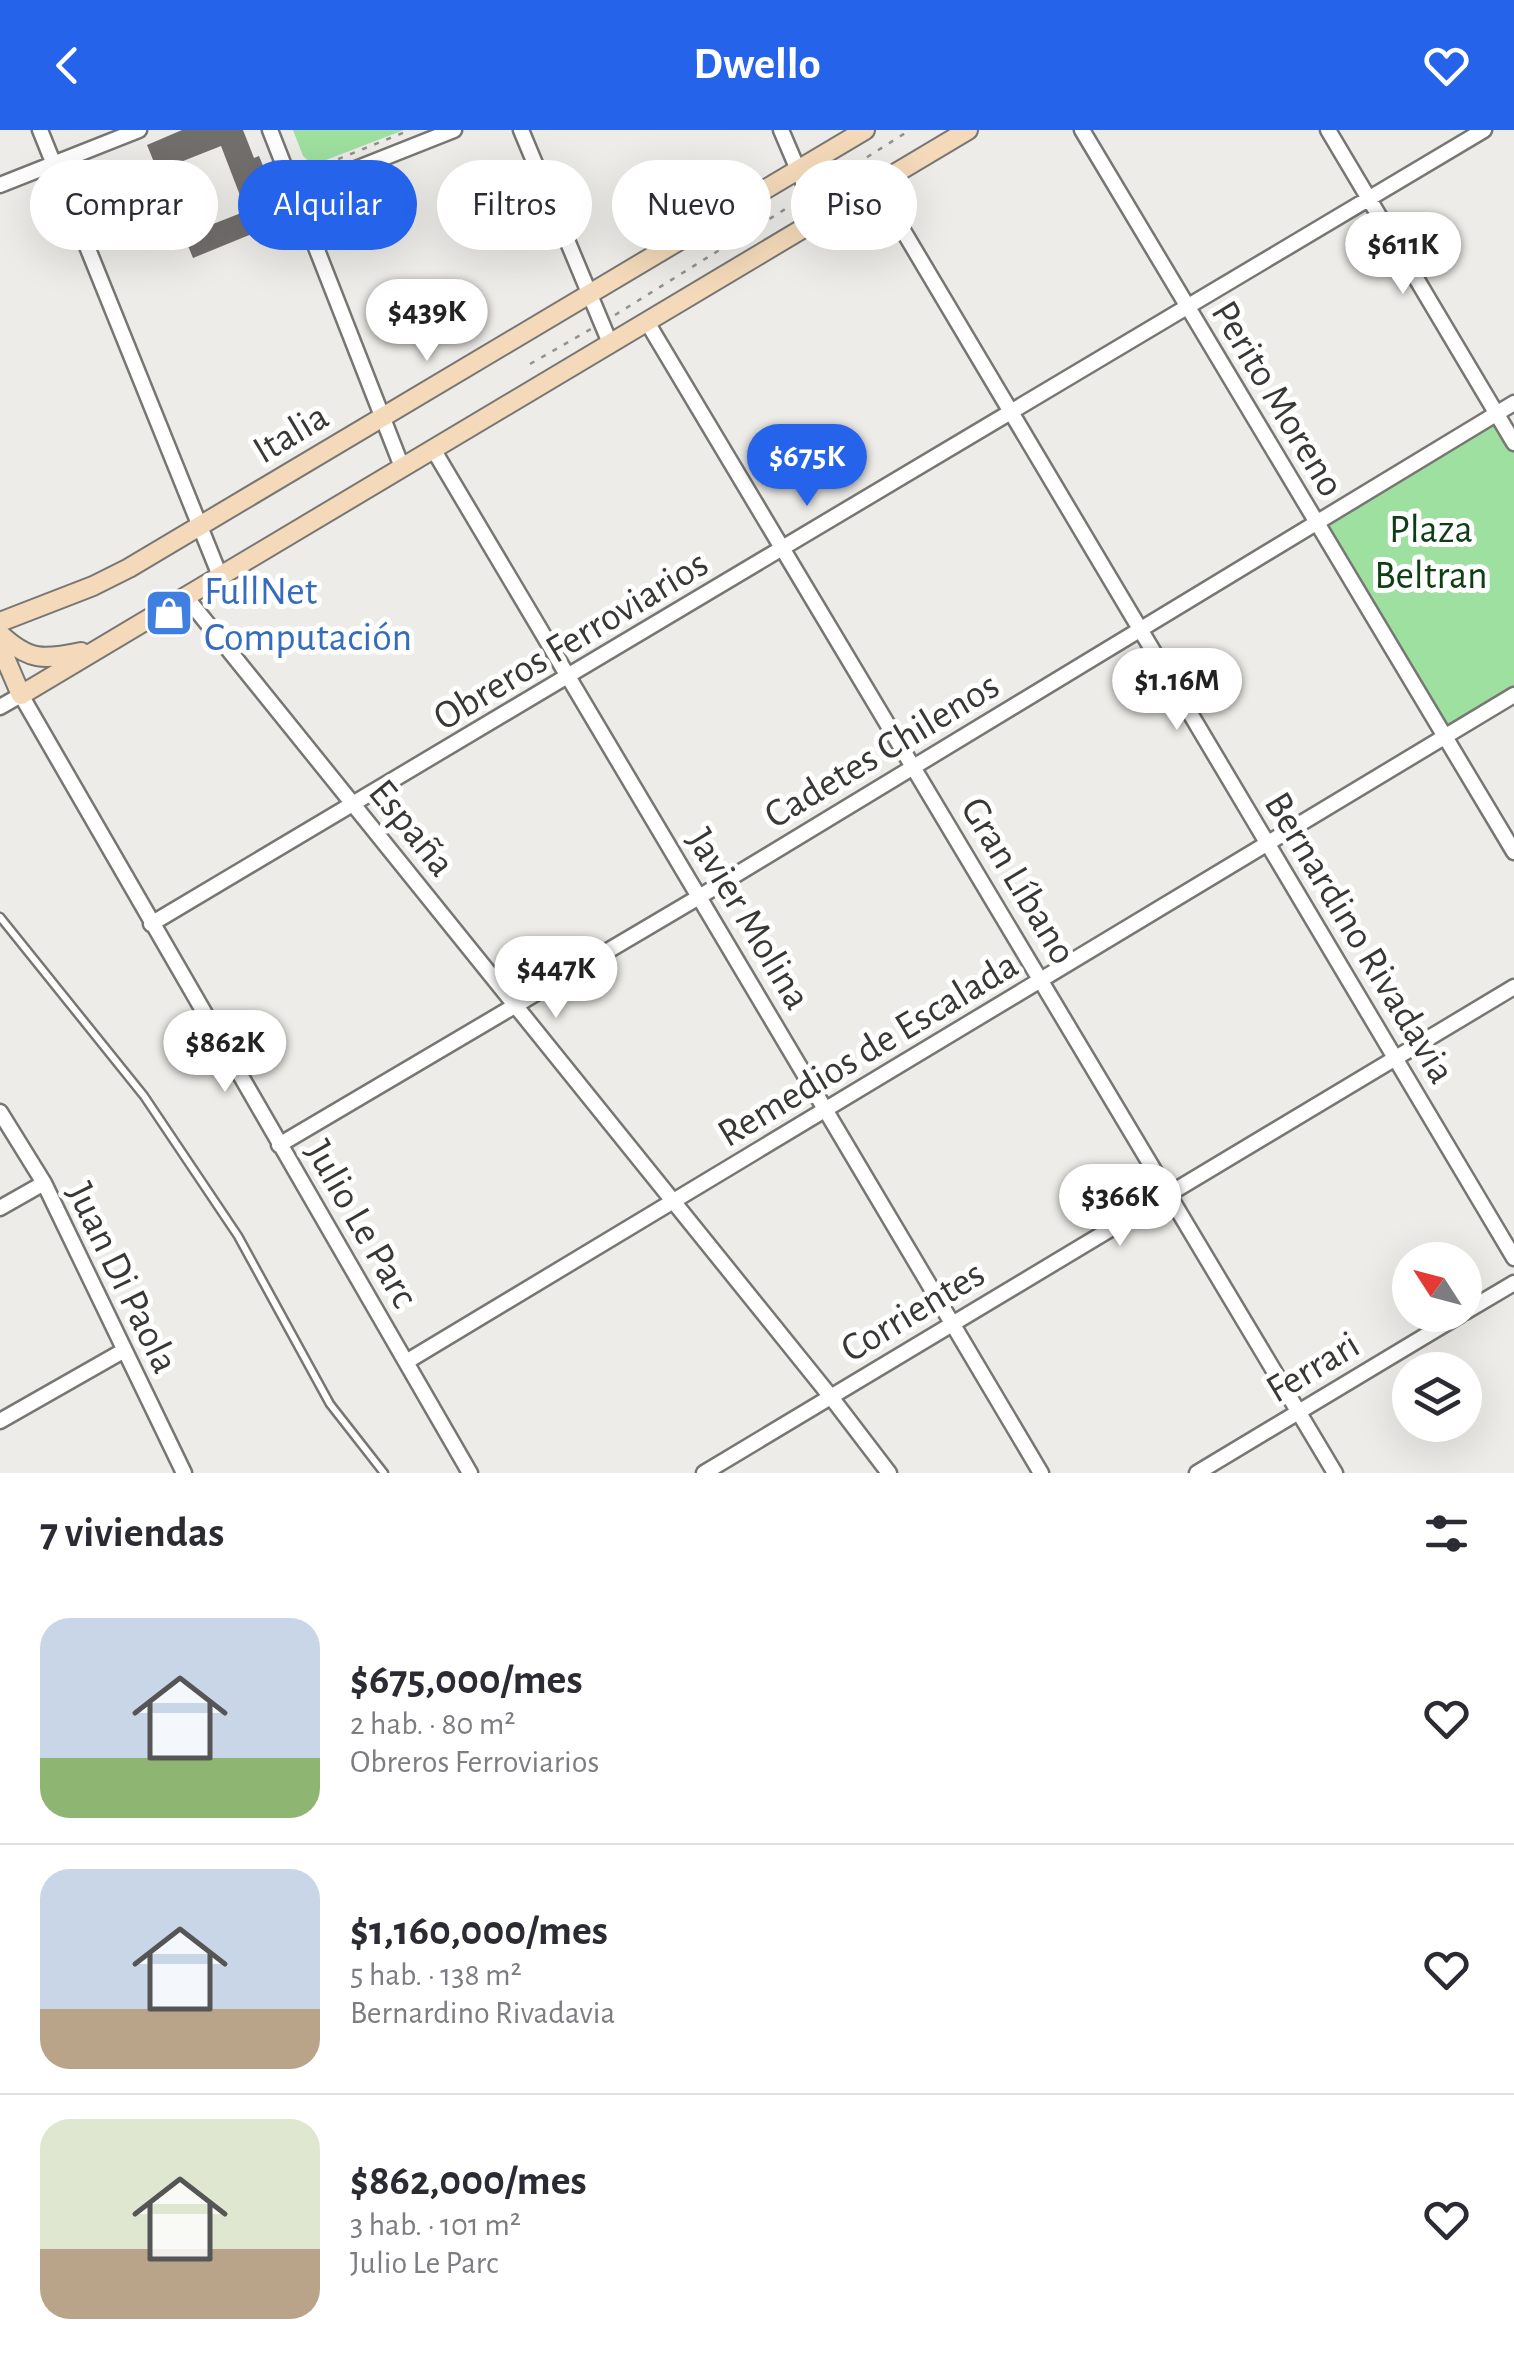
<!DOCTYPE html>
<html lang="es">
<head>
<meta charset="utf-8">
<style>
  body { margin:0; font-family:"Alegreya Sans",sans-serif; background:#f7f7f7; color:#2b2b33; height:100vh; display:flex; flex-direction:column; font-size:38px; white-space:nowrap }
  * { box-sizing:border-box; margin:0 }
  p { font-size:32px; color:#7c7c81 }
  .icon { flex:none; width:55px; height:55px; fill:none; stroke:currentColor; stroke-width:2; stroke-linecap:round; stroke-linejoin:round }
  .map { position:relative; height:1343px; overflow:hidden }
  .drawer { display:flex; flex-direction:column; background:#fff; flex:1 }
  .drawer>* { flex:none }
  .guide { position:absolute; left:30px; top:30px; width:1000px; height:90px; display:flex; gap:20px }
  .needle { width:65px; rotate:306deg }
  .tools { position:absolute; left:1392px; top:1112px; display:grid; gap:20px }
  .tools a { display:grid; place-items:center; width:90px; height:90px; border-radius:50%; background:#fff; box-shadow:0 10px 40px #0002; font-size:50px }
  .price { position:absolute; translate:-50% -85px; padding:0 22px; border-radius:35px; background:#fff; color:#222; font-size:32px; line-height:65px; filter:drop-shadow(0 2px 5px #0008) }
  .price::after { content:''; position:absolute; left:50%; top:60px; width:30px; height:22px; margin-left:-15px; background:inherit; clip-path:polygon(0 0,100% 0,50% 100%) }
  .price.on { background:#2563eb; color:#fff }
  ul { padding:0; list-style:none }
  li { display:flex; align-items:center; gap:30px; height:250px; padding:0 40px }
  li+li { border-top:2px solid #e1e1e2 }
  li span { display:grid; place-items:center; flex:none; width:280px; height:200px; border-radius:30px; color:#555 }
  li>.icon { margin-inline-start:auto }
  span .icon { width:120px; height:120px; fill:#fffc; stroke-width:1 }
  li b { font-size:42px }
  h2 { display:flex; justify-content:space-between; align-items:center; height:120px; padding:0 40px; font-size:42px }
  .chip { padding:0 35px; border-radius:45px; background:#fff; box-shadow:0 10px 40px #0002; font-size:35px; line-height:90px }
  .chip.on { background:#2563eb; color:#fff }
  header { display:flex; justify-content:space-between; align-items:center; height:130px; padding:0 40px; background:#2563eb; color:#fff; font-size:45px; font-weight:600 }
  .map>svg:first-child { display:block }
  .green { fill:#9ee0a0 }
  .building { fill:#726e6c; fill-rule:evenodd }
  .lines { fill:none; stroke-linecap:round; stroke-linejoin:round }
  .lane-casing { stroke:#777673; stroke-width:11 }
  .street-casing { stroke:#777673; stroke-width:19 }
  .secondary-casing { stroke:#777673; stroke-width:22 }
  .path { stroke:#92918e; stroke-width:2.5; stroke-dasharray:5 8; stroke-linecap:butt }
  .lane { stroke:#fff; stroke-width:6 }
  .street { stroke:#fff; stroke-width:14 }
  .secondary { stroke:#f4daba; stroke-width:18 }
  .labels { text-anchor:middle; stroke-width:10; stroke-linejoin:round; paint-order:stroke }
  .street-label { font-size:40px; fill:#383836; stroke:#fff }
  .park-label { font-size:40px; fill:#0e3f14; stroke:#fff }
  .shop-label { font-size:40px; fill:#366cbe; stroke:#fff; text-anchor:start }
</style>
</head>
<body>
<header><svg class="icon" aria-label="back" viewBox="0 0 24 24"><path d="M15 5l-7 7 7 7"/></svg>Dwello<svg class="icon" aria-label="heart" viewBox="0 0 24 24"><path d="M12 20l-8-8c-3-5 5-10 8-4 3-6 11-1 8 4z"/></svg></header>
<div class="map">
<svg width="1514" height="1343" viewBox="0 0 1514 1343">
  <rect width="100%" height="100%" fill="#edece8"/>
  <!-- green -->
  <path class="green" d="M293,0H404L313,35L303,26Z
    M1497,283L1514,313V565L1446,606L1315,394Z"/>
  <!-- building -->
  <path class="building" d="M182,0H243L254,28L259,26L288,97L262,108L259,101L193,128L147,15ZM221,16L246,81L198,100L173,35Z"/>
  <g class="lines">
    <!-- lane casing -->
    <g class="lane-casing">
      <path id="lane" d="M0,787L144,966L238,1106L330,1274L384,1343"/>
    </g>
    <!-- street casing -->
    <g class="street-casing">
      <path id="street" d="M40,0L220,446
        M270,0L402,337
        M521,0L610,213
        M781,0L819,89
        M1082,0L1514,722
        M1328,0L1514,313
        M0,55L139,0
        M876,55L1514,1128
        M295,63L454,0
        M647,192L1335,1343
        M433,319L1041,1343
        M186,467L831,1267L889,1343
        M0,577L21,565L470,1343
        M151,794L1484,0
        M0,982L44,1053L184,1343
        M279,1015L699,767L1514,273
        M0,1078L44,1053
        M1465,1182L1514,1153
        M406,1232L1514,565
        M0,1291L123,1221
        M704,1343L1514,857
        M1197,1343L1460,1185"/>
    </g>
    <!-- secondary casing -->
    <g class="secondary-casing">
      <path id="secondary" d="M0,492L93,456L129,438L865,0
        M0,504C29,531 43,530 81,522
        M0,516L21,565L968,0"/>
    </g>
    <!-- path -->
    <path class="path" d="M300,34L305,39H314
      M326,34L410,0
      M823,55L910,0
      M615,185L795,73
      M530,234L591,199"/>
    <!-- lane -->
    <use href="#lane" class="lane"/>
    <!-- street -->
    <use href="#street" class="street"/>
    <!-- secondary -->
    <use href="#secondary" class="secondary"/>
  </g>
  <!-- icons -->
  <defs>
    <g id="shop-square" transform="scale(2.5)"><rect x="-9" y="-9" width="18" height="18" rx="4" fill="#3f7fe0" stroke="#fff"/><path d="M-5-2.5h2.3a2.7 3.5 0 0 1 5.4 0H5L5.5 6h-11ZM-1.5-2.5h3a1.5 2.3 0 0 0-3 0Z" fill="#fff"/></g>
  </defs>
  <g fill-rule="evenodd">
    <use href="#shop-square" x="169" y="483"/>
  </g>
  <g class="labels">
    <!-- street labels -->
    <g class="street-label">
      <text transform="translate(1279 268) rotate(59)" y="14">Perito Moreno</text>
      <text transform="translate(290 302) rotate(-31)" y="14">Italia</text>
      <text transform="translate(570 509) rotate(-31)" y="14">Obreros Ferroviarios</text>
      <text transform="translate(881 619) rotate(-31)" y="14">Cadetes Chilenos</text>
      <text transform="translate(413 697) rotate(51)" y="14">España</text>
      <text transform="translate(1020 750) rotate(59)" y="14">Gran Líbano</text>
      <text transform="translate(750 788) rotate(59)" y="14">Javier Molina</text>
      <text transform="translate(1361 807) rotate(59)" y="14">Bernardino Rivadavia</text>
      <text transform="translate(867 918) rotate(-31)" y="14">Remedios de Escalada</text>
      <text transform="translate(363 1093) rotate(60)" y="14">Julio Le Parc</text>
      <text transform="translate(124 1147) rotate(64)" y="14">Juan Di Paola</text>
      <text transform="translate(912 1180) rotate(-31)" y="14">Corrientes</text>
      <text transform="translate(1312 1236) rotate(-31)" y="14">Ferrari</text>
    </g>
    <!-- park labels -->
    <g class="park-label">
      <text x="1431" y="412">Plaza<tspan x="1431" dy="46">Beltran</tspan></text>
    </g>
    <!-- shop labels -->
    <g class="shop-label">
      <text x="204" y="474">FullNet<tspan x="204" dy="46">Computación</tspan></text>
    </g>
  </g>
</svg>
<div class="tools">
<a><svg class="needle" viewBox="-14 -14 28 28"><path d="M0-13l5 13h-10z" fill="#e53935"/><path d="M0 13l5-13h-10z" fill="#7c7c81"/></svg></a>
<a><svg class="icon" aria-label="layers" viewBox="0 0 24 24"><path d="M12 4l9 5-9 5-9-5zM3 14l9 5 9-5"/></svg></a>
</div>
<b class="price" style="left:1403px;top:167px">$611K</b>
<b class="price" style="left:427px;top:234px">$439K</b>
<b class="price on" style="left:807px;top:379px">$675K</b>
<b class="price" style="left:1177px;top:603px">$1.16M</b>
<b class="price" style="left:556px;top:891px">$447K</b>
<b class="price" style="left:225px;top:965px">$862K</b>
<b class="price" style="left:1120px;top:1119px">$366K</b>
<div class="guide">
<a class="chip">Comprar</a>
<a class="chip on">Alquilar</a>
<a class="chip">Filtros</a>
<a class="chip">Nuevo</a>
<a class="chip">Piso</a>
</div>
</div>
<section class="drawer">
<h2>7 viviendas<svg class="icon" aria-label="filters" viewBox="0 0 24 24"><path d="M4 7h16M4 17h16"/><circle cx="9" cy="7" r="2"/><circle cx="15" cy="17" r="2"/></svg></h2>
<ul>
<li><span style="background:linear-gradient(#c9d6e8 70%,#8fb573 0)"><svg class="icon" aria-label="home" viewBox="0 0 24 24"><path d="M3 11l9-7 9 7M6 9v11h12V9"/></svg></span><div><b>$675,000/mes</b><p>2 hab. · 80 m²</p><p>Obreros Ferroviarios</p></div><svg class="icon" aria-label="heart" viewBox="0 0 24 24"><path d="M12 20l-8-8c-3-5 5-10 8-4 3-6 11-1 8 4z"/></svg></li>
<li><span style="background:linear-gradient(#c9d6e8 70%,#b9a48a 0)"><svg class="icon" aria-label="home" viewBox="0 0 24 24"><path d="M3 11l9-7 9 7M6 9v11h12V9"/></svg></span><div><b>$1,160,000/mes</b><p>5 hab. · 138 m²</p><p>Bernardino Rivadavia</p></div><svg class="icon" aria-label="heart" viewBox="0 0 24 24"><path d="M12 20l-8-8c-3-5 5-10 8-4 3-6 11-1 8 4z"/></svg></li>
<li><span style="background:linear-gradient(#dfe7d0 65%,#b9a48a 0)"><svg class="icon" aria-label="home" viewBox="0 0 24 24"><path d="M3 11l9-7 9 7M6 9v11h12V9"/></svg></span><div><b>$862,000/mes</b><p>3 hab. · 101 m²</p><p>Julio Le Parc</p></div><svg class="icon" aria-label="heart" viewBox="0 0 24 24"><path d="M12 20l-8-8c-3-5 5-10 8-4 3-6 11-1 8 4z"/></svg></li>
</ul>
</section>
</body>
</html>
